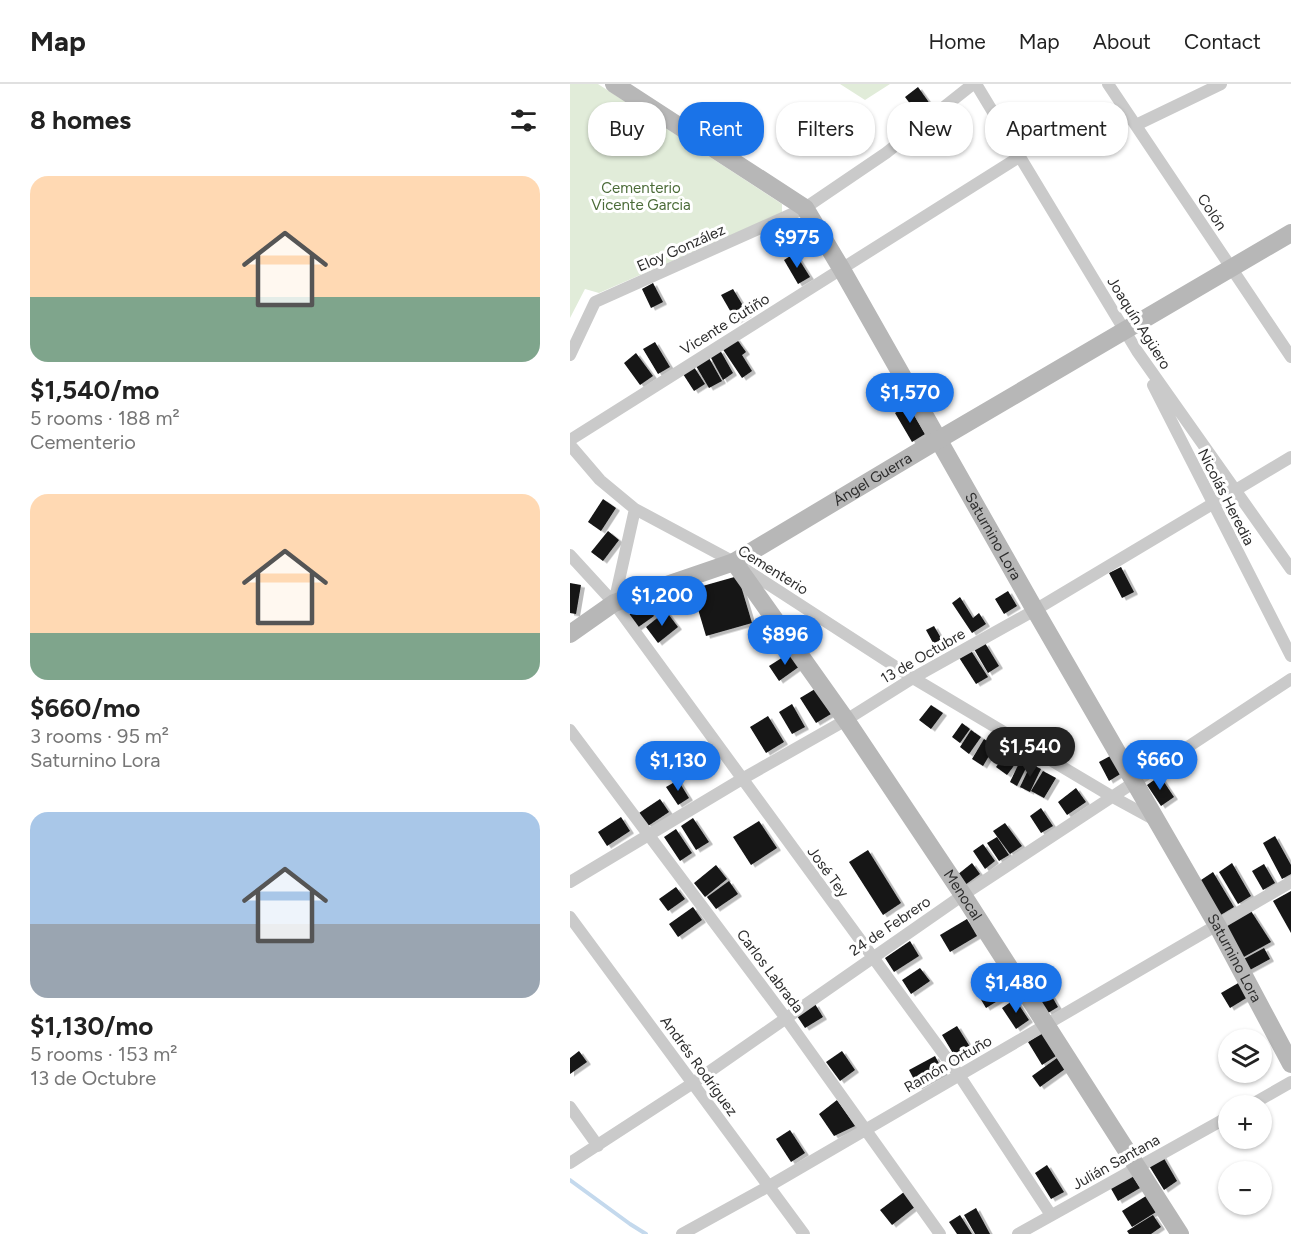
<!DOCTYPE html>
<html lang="en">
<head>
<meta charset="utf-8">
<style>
  body { margin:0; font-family:Figtree,sans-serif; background:#f2f2f2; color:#222; height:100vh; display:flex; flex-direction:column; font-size:22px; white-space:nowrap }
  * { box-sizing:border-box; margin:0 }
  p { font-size:20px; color:#767676 }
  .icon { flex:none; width:33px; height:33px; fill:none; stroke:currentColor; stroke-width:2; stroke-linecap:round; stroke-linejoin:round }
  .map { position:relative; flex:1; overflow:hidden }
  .panel { display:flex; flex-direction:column; background:#fff; width:570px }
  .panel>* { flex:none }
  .top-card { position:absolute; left:18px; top:18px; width:570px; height:54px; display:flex; gap:12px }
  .tools { position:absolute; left:648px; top:945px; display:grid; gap:12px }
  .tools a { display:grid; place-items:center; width:54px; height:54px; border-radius:50%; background:#fff; box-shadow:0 2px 4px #0004; font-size:30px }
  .price { position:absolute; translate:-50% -51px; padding:0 14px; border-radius:21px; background:#1a73e8; color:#fff; font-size:20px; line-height:39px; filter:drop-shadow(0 2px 3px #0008) }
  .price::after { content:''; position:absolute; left:50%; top:36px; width:18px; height:14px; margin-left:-9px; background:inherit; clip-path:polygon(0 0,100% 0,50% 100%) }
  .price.active { background:#222; color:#fff }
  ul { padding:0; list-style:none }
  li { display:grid; align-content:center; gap:12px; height:318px; padding:0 30px }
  li span { display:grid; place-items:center; height:186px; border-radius:18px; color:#555 }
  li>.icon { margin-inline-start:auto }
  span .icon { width:108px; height:108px; fill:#fffc; stroke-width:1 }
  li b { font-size:26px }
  h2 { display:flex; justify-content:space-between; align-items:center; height:72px; padding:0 30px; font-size:26px }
  .pill { padding:0 21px; border-radius:24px; background:#fff; box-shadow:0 2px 4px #0004; font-size:21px; line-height:54px }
  .pill.active { background:#1a73e8; color:#fff }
  header { display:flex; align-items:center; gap:36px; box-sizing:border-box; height:84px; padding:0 30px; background:#fff; border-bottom:2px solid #e0e0e0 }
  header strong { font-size:28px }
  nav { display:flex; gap:33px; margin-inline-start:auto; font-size:21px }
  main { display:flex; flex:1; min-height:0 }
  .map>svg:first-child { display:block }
  .green { fill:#e1ecd9 }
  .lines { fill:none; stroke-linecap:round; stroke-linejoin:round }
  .stream { stroke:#c4d9ed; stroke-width:4 }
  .building { fill:#141414; filter:url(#shadow) }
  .street { stroke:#cacaca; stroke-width:12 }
  .secondary { stroke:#b7b7b7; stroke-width:18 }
  .labels { text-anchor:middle; stroke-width:6; stroke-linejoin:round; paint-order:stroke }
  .park-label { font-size:15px; fill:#4b6b38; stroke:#fff }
  .street-label { font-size:15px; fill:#2d2d2d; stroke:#fff }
</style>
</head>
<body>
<header>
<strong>Map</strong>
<nav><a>Home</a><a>Map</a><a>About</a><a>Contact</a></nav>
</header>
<main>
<section class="panel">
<h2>8 homes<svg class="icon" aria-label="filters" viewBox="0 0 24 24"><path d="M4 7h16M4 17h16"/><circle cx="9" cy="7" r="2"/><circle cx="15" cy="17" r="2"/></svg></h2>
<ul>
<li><span style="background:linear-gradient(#ffd9b3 65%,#7fa58c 0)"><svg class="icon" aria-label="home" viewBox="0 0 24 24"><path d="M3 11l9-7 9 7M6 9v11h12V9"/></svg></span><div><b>$1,540/mo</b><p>5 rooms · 188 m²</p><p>Cementerio</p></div></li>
<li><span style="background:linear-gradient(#ffd9b3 75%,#7fa58c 0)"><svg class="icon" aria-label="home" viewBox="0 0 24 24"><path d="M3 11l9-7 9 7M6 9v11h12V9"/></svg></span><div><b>$660/mo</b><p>3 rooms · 95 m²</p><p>Saturnino Lora</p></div></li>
<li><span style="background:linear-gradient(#a9c7e8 60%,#9aa5b1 0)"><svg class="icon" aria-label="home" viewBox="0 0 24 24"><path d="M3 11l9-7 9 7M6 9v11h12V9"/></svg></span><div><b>$1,130/mo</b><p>5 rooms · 153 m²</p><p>13 de Octubre</p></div></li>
</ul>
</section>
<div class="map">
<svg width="721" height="1150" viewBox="0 0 721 1150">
  <defs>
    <filter id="shadow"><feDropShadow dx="4" dy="2.5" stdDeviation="0" flood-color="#0004"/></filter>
  </defs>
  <rect width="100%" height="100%" fill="#fff"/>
  <!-- green -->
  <path class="green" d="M0,0H28L212,120V129L29,209L15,205L0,234Z
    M270,0H320L295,16Z"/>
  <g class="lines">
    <!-- stream -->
    <path class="stream" d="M0,1096L60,1140L76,1150"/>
  </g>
  <!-- building -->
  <path class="building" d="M348,3L363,24L350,33L335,13Z
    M372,37L385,55L374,63L361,46Z
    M225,169L240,193L228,200L214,176Z
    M83,199L93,218L81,224L72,205Z
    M163,205L178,230L166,237L151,211Z
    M166,254L176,268L172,271L182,287L172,294L152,264Z
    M85,258L100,283L88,290L73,265Z
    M150,266L163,289L153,296L140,272Z
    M66,269L83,292L70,301L54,279Z
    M139,274L152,297L139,304L126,282Z
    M124,283L135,300L124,307L113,290Z
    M323,295L331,309L314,319L306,306Z
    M338,321L355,350L342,358L325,329Z
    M33,415L46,424L31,447L18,438Z
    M38,447L49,456L33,477L21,468Z
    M551,483L564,508L552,514L539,489Z
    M168,492L182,539L136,552L122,505Z
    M0,499L11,501L6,530L0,529Z
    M438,507L447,522L434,530L425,515Z
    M390,513L403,534L409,529L416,540L402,549L382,519Z
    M75,519L84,532L67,544L57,532Z
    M96,527L108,543L88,559L76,543Z
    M364,542L375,561L367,566L356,546Z
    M415,559L429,582L418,589L404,565Z
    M400,565L418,593L406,600L388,572Z
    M221,568L230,582L209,597L199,582Z
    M245,605L261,630L246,639L230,614Z
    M222,620L235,643L222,650L209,628Z
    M361,621L373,629L361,645L349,636Z
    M198,632L214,658L196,669L180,643Z
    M392,639L400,645L390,659L382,653Z
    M401,646L411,653L399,670L390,663Z
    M414,655L425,662L413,682L402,675Z
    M438,667L449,675L437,691L426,683Z
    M542,671L552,689L539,697L529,678Z
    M451,675L459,678L447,702L440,698Z
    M461,680L471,685L460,708L450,703Z
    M473,687L486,694L474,714L461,707Z
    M590,692L604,713L591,722L577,701Z
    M108,696L119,714L108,721L96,703Z
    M506,704L516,718L497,731L488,718Z
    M90,715L99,728L78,742L69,729Z
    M471,724L483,742L471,749L460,732Z
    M51,733L60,747L37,762L28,748Z
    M123,734L139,758L126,766L111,742Z
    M189,737L207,764L181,781L163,753Z
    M435,739L452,762L440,770L423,747Z
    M106,745L122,769L110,777L94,753Z
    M705,752L721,781V790L712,795L693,759Z
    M427,753L439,771L429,777L417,759Z
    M413,760L425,777L415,785L403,767Z
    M298,766L331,819L313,831L279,778Z
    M402,779L410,790L395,801L387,791Z
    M662,779L681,812L668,820L649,788Z
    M694,780L705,799L693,806L682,787Z
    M146,781L157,795L135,813L124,799Z
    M643,788L664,823L649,832L628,798Z
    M159,797L168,810L146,825L137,813Z
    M106,803L115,815L98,827L89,815Z
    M721,807V849L703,817Z
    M123,823L132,836L108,853L99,840Z
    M681,827L701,858L672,874L654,841Z
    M397,835L407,852L380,868L370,851Z
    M340,857L349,872L324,888L315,874Z
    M694,864L700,875L678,887L672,876Z
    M350,884L360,897L341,910L332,896Z
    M430,895L439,910L416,924L407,909Z
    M473,897L488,923L478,929L463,904Z
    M670,898L678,913L660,924L651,909Z
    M445,915L459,936L446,945L432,924Z
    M245,920L253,933L235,944L227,932Z
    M387,942L402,966L387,976L372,951Z
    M472,949L486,972L472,981L458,958Z
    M9,967L17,978L0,990V974Z
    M272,967L285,986L270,997L256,978Z
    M365,972L374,989L348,1003L339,986Z
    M487,974L495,985L470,1003L462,992Z
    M267,1016L285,1042L264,1052L249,1030Z
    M220,1046L235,1069L221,1078L206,1055Z
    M592,1071L607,1097L594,1106L578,1080Z
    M477,1081L494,1108L481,1115L465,1089Z
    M560,1088L570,1104L548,1117L539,1101Z
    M334,1108L346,1122L322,1141L310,1126Z
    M576,1112L586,1128L562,1143L552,1127Z
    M406,1124L420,1150H405L394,1131Z
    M390,1131L402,1150H387L379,1138Z
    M583,1131L591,1143L581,1150H559L557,1147Z"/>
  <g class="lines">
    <!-- street -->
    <path class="street" d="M406,0L567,267L721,485
      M538,0L721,273
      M566,41L651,0
      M0,271L25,218L235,124L316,69L403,0
      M583,301L721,572
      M0,356L449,73
      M0,361L30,396L65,425L164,478L343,594L541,712L585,736
      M0,471L44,519L389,991L481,1131
      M44,519L65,425
      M0,646L215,933L370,1150
      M0,798L172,695L276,636L343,594L465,526L721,373
      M0,833L234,1150
      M679,1022L721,998
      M0,1023L28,1062
      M0,1079L123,999L393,811L721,595
      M112,1150L199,1102L721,798
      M448,1150L658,1033"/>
    <!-- secondary -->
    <g class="secondary">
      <path id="s1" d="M44,0L235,124L271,184L465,526L647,841L721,980"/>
      <path id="s2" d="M164,478L276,636L393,811L610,1150"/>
      <path id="s3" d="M0,550L44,519L164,478L368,356L721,149"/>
    </g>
  </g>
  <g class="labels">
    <!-- park labels -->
    <g class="park-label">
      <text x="71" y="109">Cementerio<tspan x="71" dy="17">Vicente Garcia</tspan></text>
    </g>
    <!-- street labels -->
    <g class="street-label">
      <text transform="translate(642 128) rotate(56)" y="5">Colón</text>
      <text transform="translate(111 164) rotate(-24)" y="5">Eloy González</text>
      <text transform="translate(569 239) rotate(58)" y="5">Joaquín Agüero</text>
      <text transform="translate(155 240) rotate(-32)" y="5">Vicente Cutiño</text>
      <text dy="5" stroke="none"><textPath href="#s3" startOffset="342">Ángel Guerra</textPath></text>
      <text transform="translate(656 413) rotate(63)" y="5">Nicolás Heredia</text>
      <text dy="5" stroke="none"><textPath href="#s1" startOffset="606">Saturnino Lora</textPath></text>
      <text transform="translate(203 486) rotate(32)" y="5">Cementerio</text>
      <text transform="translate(353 572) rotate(-30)" y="5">13 de Octubre</text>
      <text transform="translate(258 788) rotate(54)" y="5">José Tey</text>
      <text dy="5" stroke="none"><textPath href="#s2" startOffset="404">Menocal</textPath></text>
      <text transform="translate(320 842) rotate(-34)" y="5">24 de Febrero</text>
      <text dy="5" stroke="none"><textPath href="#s1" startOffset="1092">Saturnino Lora</textPath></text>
      <text transform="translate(200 887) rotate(53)" y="5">Carlos Labrada</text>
      <text transform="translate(378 980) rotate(-30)" y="5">Ramón Ortuño</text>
      <text transform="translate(129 982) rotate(54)" y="5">Andrés Rodríguez</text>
      <text transform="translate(546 1078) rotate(-29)" y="5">Julián Santana</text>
    </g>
  </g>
</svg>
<div class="tools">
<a><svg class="icon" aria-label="layers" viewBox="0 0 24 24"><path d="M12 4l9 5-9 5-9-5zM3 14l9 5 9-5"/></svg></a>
<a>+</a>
<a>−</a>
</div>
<b class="price" style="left:227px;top:185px">$975</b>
<b class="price" style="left:340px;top:340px">$1,570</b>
<b class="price" style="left:92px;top:543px">$1,200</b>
<b class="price" style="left:215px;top:582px">$896</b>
<b class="price active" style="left:460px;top:694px">$1,540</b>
<b class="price" style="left:590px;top:707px">$660</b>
<b class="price" style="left:108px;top:708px">$1,130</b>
<b class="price" style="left:446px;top:930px">$1,480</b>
<div class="top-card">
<a class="pill">Buy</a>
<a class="pill active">Rent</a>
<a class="pill">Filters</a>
<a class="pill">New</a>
<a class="pill">Apartment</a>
</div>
</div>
</main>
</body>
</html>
